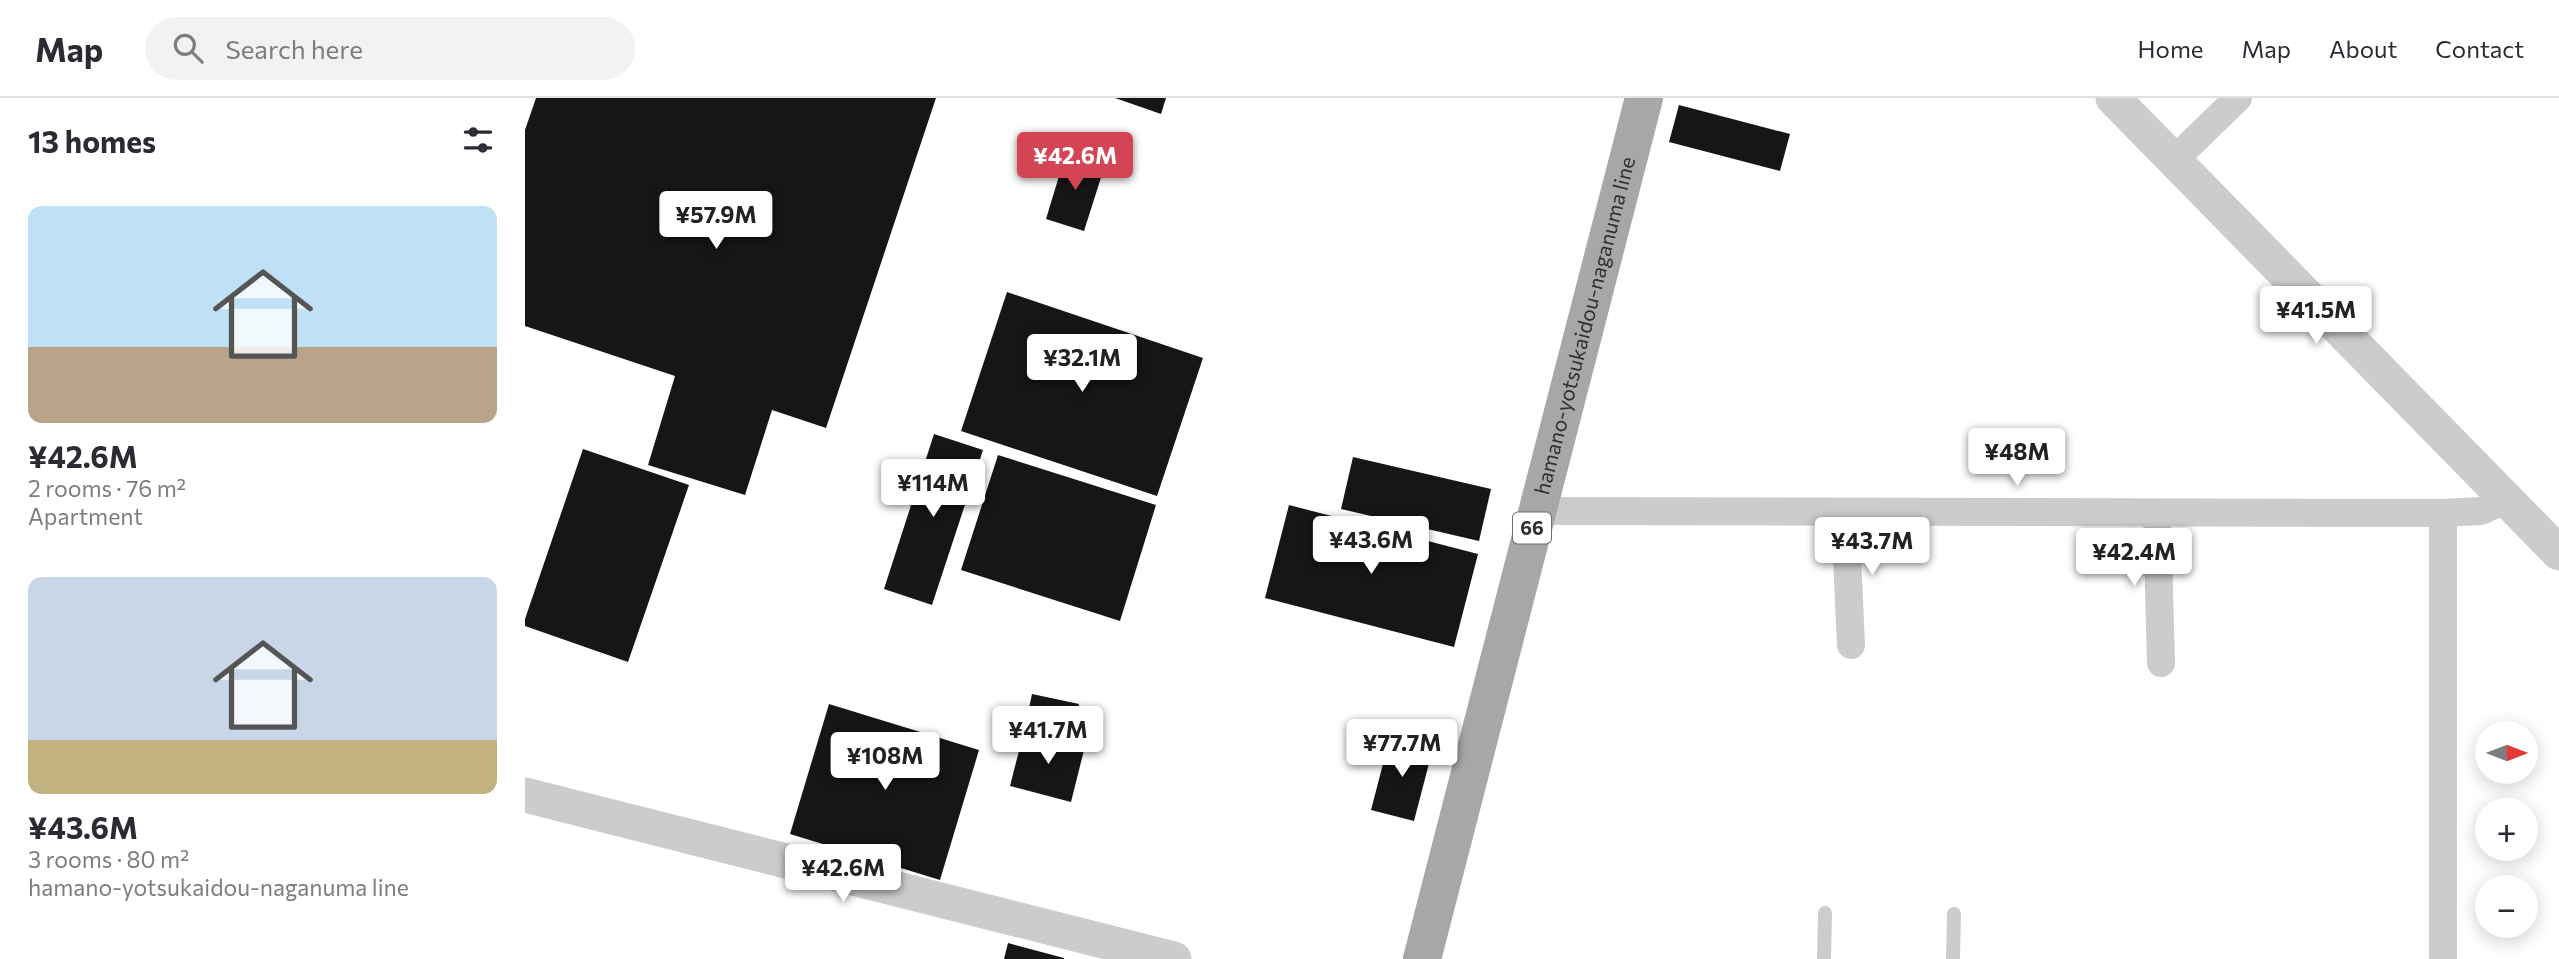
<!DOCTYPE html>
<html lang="en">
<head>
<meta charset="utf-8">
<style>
  body { margin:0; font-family:Commissioner,sans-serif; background:#f2f2f3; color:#2b2b33; height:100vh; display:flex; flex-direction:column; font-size:26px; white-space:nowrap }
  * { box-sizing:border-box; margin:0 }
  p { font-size:23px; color:#7c7c81 }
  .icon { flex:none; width:38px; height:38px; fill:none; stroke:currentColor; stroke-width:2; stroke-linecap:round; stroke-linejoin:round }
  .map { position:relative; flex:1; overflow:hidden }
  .sheet { display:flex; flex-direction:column; background:#fff; width:525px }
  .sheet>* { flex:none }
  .needle { width:46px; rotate:90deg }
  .fabs { position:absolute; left:1950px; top:623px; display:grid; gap:14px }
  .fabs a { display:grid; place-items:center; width:63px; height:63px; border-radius:50%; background:#fff; box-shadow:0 4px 18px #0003; font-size:35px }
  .price { position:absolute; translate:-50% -60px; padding:0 16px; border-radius:7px; background:#fff; color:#222; font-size:23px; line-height:46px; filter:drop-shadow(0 2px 4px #0008) }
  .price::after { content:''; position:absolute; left:50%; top:42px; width:21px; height:16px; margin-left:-10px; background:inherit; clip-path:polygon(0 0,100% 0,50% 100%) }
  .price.on { background:#d34555; color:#fff }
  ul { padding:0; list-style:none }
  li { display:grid; align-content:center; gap:14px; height:371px; padding:0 28px }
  li span { display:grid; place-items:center; height:217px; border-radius:14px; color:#555 }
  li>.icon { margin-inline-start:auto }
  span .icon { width:126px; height:126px; fill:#fffc; stroke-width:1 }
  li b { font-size:30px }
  h2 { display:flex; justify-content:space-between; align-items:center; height:84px; padding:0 28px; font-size:30px }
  header { display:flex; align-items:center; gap:42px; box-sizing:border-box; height:98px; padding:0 35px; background:#fff; border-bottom:2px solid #e1e1e2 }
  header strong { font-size:33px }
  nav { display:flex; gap:38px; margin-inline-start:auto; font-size:24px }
  .search { width:490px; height:63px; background:#f2f2f3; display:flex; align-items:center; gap:18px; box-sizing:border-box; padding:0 24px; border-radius:38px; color:#7c7c81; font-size:26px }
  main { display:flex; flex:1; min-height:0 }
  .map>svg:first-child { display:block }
  .building { fill:#161616 }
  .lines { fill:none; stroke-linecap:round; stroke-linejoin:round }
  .service { stroke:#ccc; stroke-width:14 }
  .minor { stroke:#ccc; stroke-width:28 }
  .tertiary { stroke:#ccc; stroke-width:35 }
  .primary { stroke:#a7a7a7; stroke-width:38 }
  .labels { text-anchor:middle; stroke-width:7; stroke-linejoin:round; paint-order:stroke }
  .shield { fill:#fff; stroke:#6d6d6d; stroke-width:2 }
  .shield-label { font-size:19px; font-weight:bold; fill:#2f2f2f }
  .street-label { font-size:21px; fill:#2f2f2f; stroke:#fff }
</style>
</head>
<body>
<header>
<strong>Map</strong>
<div class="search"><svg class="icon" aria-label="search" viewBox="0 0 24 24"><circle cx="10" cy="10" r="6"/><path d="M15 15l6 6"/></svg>Search here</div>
<nav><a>Home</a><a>Map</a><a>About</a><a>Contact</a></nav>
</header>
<main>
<section class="sheet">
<h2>13 homes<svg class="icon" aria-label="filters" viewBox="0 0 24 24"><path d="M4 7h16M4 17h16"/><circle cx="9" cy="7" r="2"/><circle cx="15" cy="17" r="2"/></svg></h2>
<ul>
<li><span style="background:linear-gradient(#bfe0f5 65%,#b9a48a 0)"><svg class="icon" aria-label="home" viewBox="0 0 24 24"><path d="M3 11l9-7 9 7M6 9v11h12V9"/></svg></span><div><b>¥42.6M</b><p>2 rooms · 76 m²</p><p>Apartment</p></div></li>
<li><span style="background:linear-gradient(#c9d6e8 75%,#c2b280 0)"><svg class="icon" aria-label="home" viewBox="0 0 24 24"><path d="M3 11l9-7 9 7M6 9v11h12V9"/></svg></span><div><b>¥43.6M</b><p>3 rooms · 80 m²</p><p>hamano-yotsukaidou-naganuma line</p></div></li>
</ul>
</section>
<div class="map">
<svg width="2034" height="861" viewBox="0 0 2034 861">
  <rect width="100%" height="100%" fill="#fff"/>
  <!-- building -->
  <path class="building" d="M11,0H411L301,330L247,312L220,397L123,367L150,278L0,228V32Z
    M590,0H641L636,16Z
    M1154,7L1265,36L1255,73L1144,44Z
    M541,55L580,67L559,133L521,121Z
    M482,194L678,260L632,398L436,333Z
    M409,336L458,352L407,507L359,491Z
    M58,351L164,387L103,564L0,528V521Z
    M473,357L631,407L595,523L436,472Z
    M828,359L966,391L954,443L816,411Z
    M764,407L953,456L929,549L740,500Z
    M507,596L554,606L547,639L500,629Z
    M304,606L454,652L415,782L265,736Z
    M499,633L560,648L546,704L485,688Z
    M865,639L908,650L889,723L846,712Z
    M483,845L539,860V861H479Z"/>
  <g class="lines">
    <!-- service -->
    <path class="service" d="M1299,861L1300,815
      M1428,861L1429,816"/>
    <!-- minor -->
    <path class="minor" d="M1648,63L1713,0
      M1011,413L1918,415L1956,413L1981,402
      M1320,414L1326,547
      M1632,415L1636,565
      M1918,415V861"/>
    <!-- tertiary -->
    <path class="tertiary" d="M1588,0L2034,455
      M0,697L649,861"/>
    <!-- primary -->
    <path class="primary" id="s1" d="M897,861L1119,0"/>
  </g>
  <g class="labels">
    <!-- shield labels -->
    <rect class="shield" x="988" y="414.5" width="38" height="31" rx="5"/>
    <g class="shield-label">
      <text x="1007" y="437">66</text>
    </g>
    <!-- street labels -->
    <g class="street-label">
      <text dy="7" stroke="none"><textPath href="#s1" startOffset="654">hamano-yotsukaidou-naganuma line</textPath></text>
    </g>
  </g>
</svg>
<div class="fabs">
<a><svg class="needle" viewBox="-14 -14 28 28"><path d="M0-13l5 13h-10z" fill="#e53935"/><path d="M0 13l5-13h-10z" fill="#7c7c81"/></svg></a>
<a>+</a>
<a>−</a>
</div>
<b class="price on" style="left:550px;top:94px">¥42.6M</b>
<b class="price" style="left:191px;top:153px">¥57.9M</b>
<b class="price" style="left:1791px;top:248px">¥41.5M</b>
<b class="price" style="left:557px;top:296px">¥32.1M</b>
<b class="price" style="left:1492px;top:390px">¥48M</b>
<b class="price" style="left:408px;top:421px">¥114M</b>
<b class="price" style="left:846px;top:478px">¥43.6M</b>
<b class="price" style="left:1347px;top:479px">¥43.7M</b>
<b class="price" style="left:1609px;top:490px">¥42.4M</b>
<b class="price" style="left:523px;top:668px">¥41.7M</b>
<b class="price" style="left:877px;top:681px">¥77.7M</b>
<b class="price" style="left:360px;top:694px">¥108M</b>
<b class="price" style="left:318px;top:806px">¥42.6M</b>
</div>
</main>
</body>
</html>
